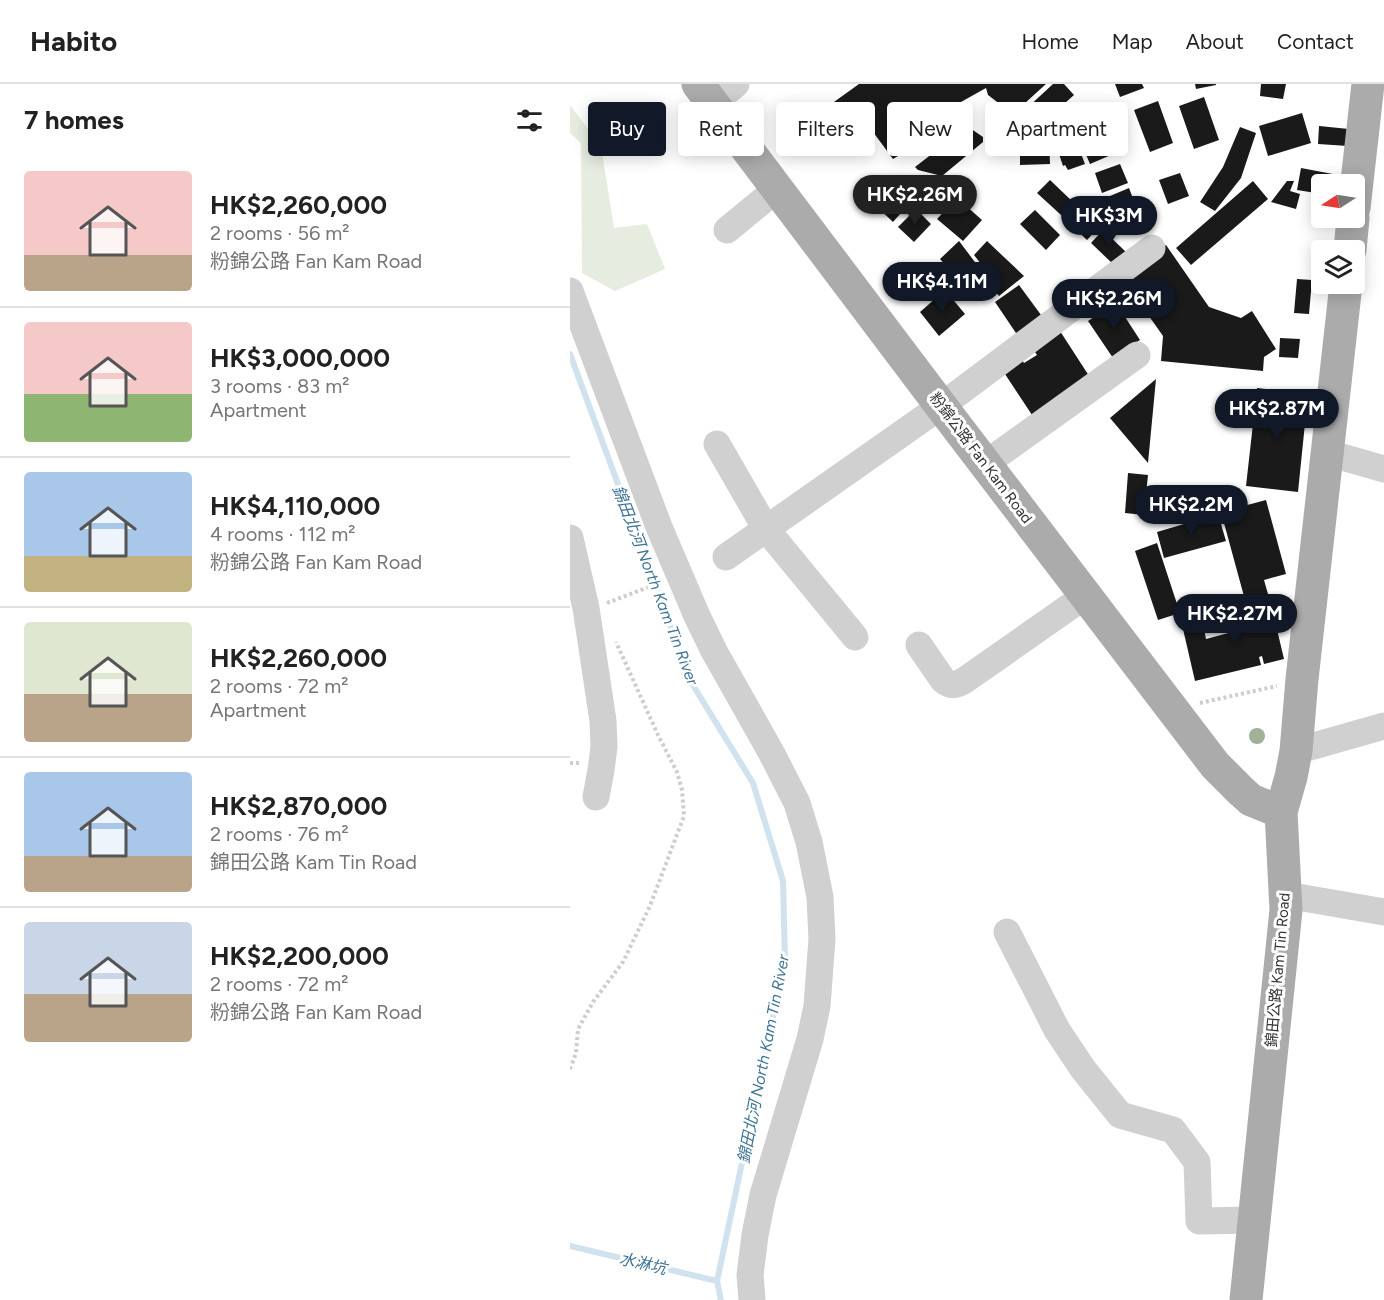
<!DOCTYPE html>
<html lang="en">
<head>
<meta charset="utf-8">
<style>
  body { margin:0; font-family:Figtree,"Noto Sans TC",sans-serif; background:#f6f6f6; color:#222; height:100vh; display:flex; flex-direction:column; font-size:22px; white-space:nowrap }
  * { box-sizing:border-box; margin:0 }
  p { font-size:20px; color:#767676 }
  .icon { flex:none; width:33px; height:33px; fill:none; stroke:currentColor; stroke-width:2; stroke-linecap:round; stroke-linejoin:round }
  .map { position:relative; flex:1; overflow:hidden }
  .sheet { display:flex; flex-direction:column; background:#fff; width:570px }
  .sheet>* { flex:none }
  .top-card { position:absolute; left:18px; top:18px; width:570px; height:54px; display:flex; gap:12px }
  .needle { width:39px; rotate:258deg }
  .fabs { position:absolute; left:741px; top:90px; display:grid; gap:12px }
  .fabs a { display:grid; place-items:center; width:54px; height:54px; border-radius:6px; background:#fff; box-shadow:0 3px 15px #0003; font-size:30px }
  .price { position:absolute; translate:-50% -51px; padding:0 14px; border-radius:21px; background:#111827; color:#fff; font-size:20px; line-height:39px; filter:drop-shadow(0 2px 3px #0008) }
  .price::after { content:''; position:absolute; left:50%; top:36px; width:18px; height:14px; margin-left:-9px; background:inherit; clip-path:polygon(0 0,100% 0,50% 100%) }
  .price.selected { background:#222; color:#fff }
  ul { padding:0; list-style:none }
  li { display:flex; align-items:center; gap:18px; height:150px; padding:0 24px }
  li+li { border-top:2px solid #e0e0e0 }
  li span { display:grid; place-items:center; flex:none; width:168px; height:120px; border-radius:6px; color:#555 }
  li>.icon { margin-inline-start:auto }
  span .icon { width:72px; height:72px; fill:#fffc; stroke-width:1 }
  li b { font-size:26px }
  h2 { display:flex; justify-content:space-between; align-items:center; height:72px; padding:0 24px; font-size:26px }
  .pill { padding:0 21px; border-radius:6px; background:#fff; box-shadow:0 3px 15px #0003; font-size:21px; line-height:54px }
  .pill.selected { background:#111827; color:#fff }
  header { display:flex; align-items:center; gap:36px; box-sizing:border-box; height:84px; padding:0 30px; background:#fff; border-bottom:2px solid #e0e0e0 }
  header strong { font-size:28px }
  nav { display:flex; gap:33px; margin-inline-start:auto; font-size:21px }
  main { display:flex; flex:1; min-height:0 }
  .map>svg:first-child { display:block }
  .green { fill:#e6ecdf }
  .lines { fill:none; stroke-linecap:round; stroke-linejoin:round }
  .stream { stroke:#cfe2ee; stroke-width:6 }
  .building { fill:#1a1a1a }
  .path { stroke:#cdcdcd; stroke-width:4; stroke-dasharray:3 3; stroke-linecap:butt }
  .minor { stroke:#d0d0d0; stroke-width:27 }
  .major { stroke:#ababab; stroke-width:33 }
  .tree { fill:#a2b095 }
  .labels { text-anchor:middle; stroke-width:6; stroke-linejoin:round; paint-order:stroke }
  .street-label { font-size:15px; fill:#333; stroke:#fff }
  .water-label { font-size:16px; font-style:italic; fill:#3f7597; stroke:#fff }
</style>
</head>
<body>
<header>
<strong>Habito</strong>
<nav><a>Home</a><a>Map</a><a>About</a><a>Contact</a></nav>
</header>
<main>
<section class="sheet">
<h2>7 homes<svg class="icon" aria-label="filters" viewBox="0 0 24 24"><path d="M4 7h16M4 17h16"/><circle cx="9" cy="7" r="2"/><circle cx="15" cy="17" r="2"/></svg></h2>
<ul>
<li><span style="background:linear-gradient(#f6c9c9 70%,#b9a48a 0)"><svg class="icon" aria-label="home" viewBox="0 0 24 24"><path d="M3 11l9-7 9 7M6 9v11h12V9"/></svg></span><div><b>HK$2,260,000</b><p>2 rooms · 56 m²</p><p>粉錦公路 Fan Kam Road</p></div></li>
<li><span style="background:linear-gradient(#f6c9c9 60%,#8fb573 0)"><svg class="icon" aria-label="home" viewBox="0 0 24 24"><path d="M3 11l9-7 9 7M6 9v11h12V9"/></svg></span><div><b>HK$3,000,000</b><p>3 rooms · 83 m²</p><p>Apartment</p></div></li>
<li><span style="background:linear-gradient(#a9c7e8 70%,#c2b280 0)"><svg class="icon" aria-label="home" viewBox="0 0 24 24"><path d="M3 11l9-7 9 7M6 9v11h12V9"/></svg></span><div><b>HK$4,110,000</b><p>4 rooms · 112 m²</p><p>粉錦公路 Fan Kam Road</p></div></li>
<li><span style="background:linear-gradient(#dfe7d0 60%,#b9a48a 0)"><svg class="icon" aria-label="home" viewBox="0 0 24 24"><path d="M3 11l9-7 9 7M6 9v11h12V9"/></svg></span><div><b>HK$2,260,000</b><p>2 rooms · 72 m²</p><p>Apartment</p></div></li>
<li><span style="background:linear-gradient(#a9c7e8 70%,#b9a48a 0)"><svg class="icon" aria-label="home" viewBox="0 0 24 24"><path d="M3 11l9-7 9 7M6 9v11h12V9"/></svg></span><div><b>HK$2,870,000</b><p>2 rooms · 76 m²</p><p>錦田公路 Kam Tin Road</p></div></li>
<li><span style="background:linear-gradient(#c9d6e8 60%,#b9a48a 0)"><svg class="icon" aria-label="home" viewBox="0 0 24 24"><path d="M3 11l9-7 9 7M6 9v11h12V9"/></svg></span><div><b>HK$2,200,000</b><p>2 rooms · 72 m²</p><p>粉錦公路 Fan Kam Road</p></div></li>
</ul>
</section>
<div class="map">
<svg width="814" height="1216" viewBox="0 0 814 1216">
  <rect width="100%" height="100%" fill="#fff"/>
  <!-- green -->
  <path class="green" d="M0,21L31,62L44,144L77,140L95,185L45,207L12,189L11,59L0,49Z"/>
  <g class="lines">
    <!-- stream -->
    <path class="stream" d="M0,270L121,598L183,699L213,797L215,876L147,1197L151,1216
      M0,1162L147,1197"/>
  </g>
  <!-- building -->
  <path class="building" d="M289,0H476L443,30L418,11L416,4L382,23L397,42L413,53V58L372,92L348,86L345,83L367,66L356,53L375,36L372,29L333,51V69L323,75L286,25L235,61L225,46Z
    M483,0H494L504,11L458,52L444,36Z
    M545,0H572L574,4L550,13Z
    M625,0H646V1L626,5Z
    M691,0H716L713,15L690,12Z
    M634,13L649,56L624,65L609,22Z
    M588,17L603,59L580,68L564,26Z
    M532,28L548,68L520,80L503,40Z
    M732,29L741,59L698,72L689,42Z
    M749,42L779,45L778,62L748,60Z
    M670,43L686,49L671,94L645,127L630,118L653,83Z
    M479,52L480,80L450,81V53Z
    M505,54L515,80L498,86L495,81L493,82L486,61Z
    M550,80L558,99L532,109L525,89Z
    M731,84L768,91L766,100H752V110L727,106Z
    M610,89L619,112L598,120L589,96Z
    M480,96L503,118L491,131L467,109Z
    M683,97L698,115L621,181L606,164Z
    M717,97H724L720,107L730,110L726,125L701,118Z
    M320,104L338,121L323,138L304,120Z
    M559,104L570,133L556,138L551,127L546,129L540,112Z
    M387,114L412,136L393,157L367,135Z
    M506,121L529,143L517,156L494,134Z
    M346,125L361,140L344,158L328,143Z
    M465,126L490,151L476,166L450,140Z
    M533,146L556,168L544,181L521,159Z
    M389,157L417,194L400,209L370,175Z
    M417,157L454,192L429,212L417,198L421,193L404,171Z
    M596,161L639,223L671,234L682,227L706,265L694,273L693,287L591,277L593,252L567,215L571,212L555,189Z
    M727,195L742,196L739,230L724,229Z
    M449,201L474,235L448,252L425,218Z
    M375,206L395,230L369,252L350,228Z
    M546,219L570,256L543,274L518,237Z
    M488,244L523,298L466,337L431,284L449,271L454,279L467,271L461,262Z
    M710,254L730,255L728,274L709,273Z
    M586,295L578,379L540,334Z
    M687,304L738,310L728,408L676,402Z
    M558,389L578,391L574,431L555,429Z
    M696,416L716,490L694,496L698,510L675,516L651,428Z
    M648,430L656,457L594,474L587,448Z
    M587,459L610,529L588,536L565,467Z
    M700,516L714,575L694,580L692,572L689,573L691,581L625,597L613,545L633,540L636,555L681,543L676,522Z"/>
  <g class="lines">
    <!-- path -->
    <path class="path" d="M37,519L89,499
      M630,619L707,602
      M0,679H10
      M0,985L6,969L8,945L23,918L53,878L80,822L114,732L112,706L107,688L88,651L46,558"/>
    <!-- minor -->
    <path class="minor" d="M143,19L166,0
      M157,146L208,104
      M0,207L89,443L127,532L144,567L202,670L227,719L239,758L250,813L252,855L247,922L240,955L193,1111L185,1151L180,1191L182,1216
      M147,360L196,445L285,553
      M758,369L814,385
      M415,380L567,271
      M0,454L16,524L33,637L34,663L31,686L26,713
      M156,473L371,322L582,164
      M349,561L373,596C381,603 387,601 395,596L515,512
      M726,667L814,642
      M716,811L814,828
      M437,848L487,946L513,985L550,1031L603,1046L627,1078L629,1137L684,1136"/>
    <!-- major -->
    <path class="major" d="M128,0L371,322L645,681L671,707L681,716L711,728
      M784,124L798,0
      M780,166L783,134
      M676,1216L716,826L711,728L721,693L726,667L732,595L776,200"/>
  </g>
  <!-- trees -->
  <circle class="tree" cx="687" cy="652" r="8"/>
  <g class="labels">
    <!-- street labels -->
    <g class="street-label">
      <text transform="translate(411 374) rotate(53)" y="5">粉錦公路 Fan Kam Road</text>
      <text transform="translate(708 886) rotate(-85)" y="5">錦田公路 Kam Tin Road</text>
    </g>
    <!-- water labels -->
    <g class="water-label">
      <text transform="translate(86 501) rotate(69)" y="6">錦田北河 North Kam Tin River</text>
      <text transform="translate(193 975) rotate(-79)" y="6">錦田北河 North Kam Tin River</text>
      <text transform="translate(73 1179) rotate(13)" y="6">水淋坑</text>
    </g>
  </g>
</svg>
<div class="fabs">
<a><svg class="needle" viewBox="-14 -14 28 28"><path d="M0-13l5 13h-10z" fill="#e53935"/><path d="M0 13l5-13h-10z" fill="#767676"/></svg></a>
<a><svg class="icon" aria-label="layers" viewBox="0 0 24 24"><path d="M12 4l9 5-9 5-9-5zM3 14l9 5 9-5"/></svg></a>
</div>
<b class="price selected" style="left:345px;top:142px">HK$2.26M</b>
<b class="price" style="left:539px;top:163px">HK$3M</b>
<b class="price" style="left:372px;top:229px">HK$4.11M</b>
<b class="price" style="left:544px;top:246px">HK$2.26M</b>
<b class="price" style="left:707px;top:356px">HK$2.87M</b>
<b class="price" style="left:621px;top:452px">HK$2.2M</b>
<b class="price" style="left:665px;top:561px">HK$2.27M</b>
<div class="top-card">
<a class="pill selected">Buy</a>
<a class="pill">Rent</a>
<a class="pill">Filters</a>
<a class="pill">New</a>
<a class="pill">Apartment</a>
</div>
</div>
</main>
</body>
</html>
